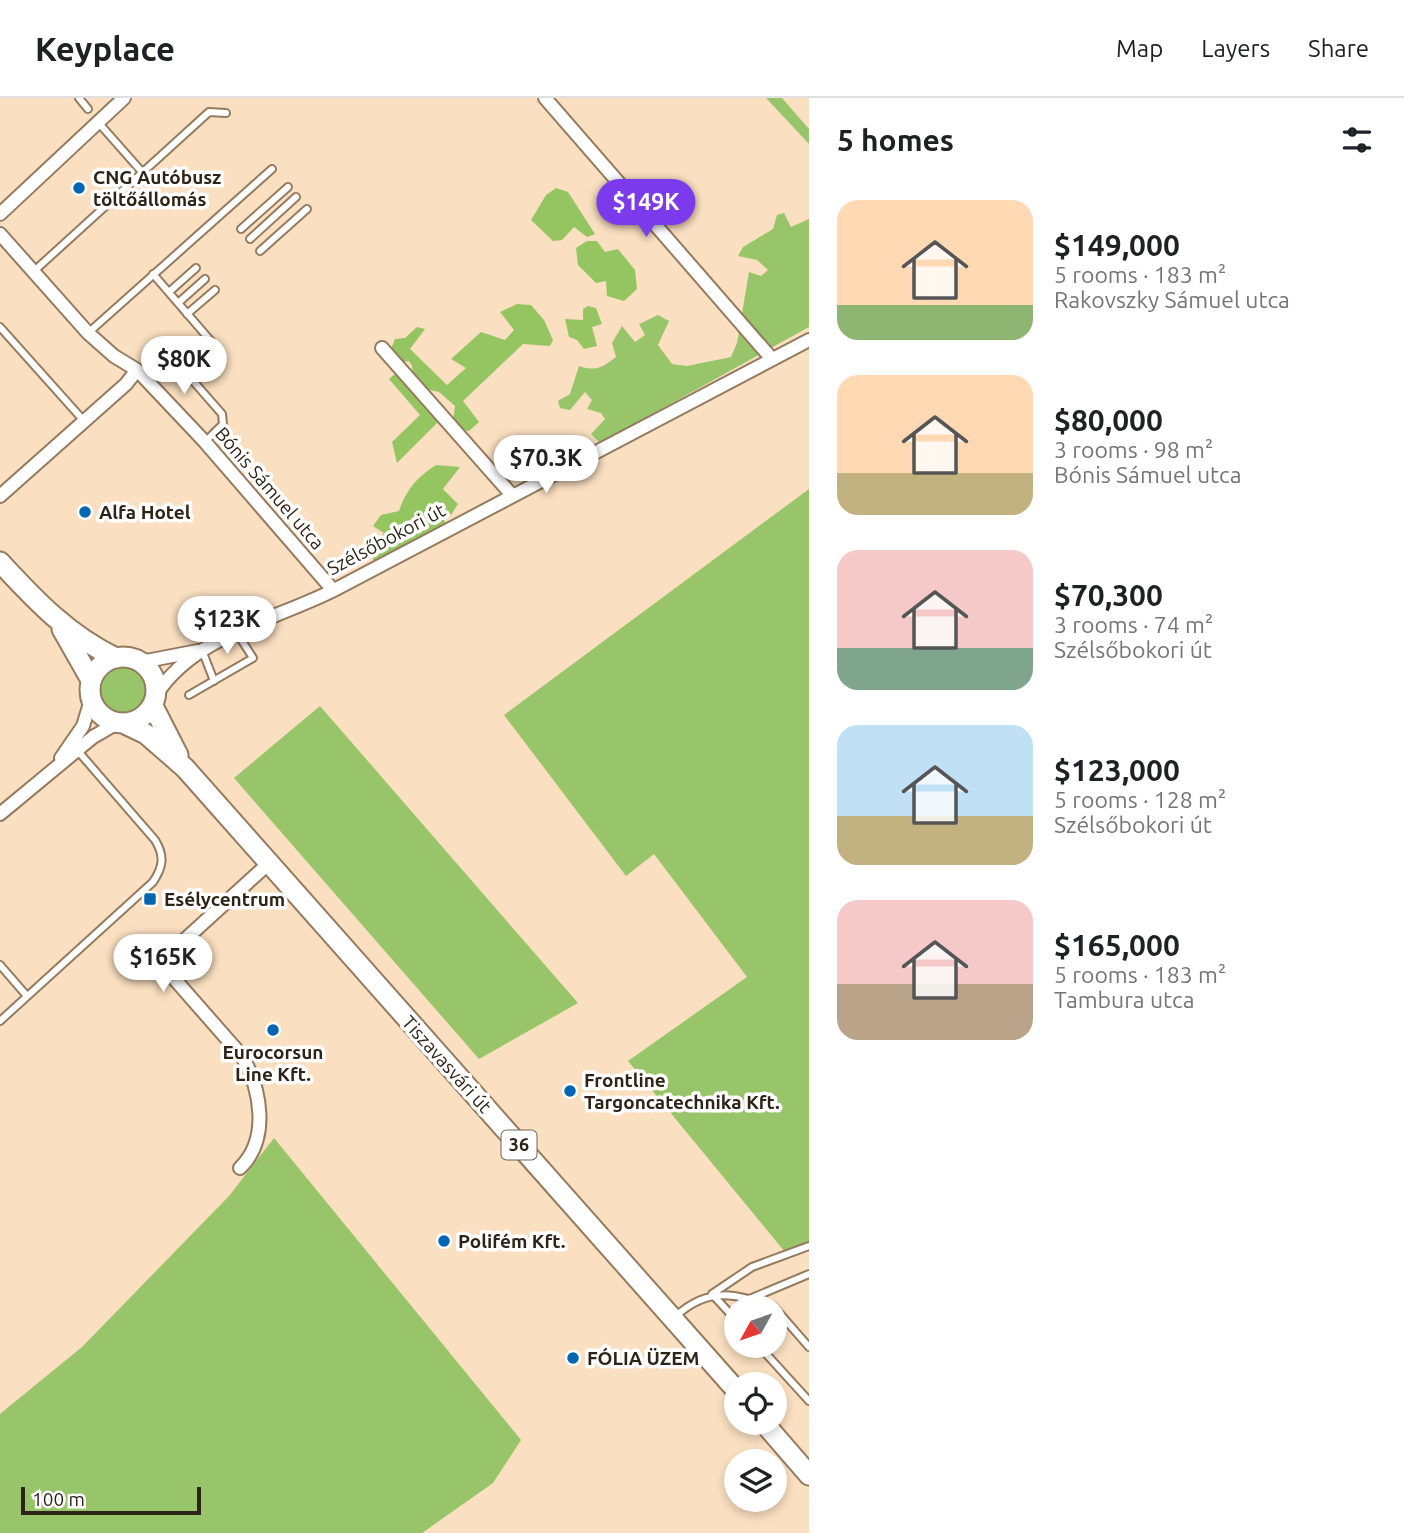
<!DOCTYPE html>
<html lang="en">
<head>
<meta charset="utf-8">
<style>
  body { margin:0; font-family:Ubuntu,sans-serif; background:#f2f2f2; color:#202124; height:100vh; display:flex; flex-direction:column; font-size:26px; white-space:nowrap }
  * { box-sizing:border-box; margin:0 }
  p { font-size:23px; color:#757577 }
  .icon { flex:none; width:38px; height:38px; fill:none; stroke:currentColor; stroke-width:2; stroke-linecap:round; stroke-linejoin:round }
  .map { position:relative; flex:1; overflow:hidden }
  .drawer { display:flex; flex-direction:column; background:#fff; width:595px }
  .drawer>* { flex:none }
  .needle { width:46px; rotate:230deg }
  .controls { position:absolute; left:724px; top:1197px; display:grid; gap:14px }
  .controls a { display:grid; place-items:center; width:63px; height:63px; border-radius:50%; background:#fff; box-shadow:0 4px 10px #0003; font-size:35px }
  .scale { position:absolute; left:21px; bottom:18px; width:180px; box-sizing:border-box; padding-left:7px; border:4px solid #2d2317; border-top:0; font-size:19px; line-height:24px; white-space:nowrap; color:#2d2317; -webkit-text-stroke:5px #fff; paint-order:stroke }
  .price { position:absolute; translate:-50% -60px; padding:0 16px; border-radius:24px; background:#fff; color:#222; font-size:23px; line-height:46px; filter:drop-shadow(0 2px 4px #0008) }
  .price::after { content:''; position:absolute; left:50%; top:42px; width:21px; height:16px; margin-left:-10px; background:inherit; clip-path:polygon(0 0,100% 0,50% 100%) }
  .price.selected { background:#7c3aed; color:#fff }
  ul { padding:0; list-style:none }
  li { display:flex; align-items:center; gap:21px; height:175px; padding:0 28px }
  li span { display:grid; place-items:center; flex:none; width:196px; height:140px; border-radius:21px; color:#555 }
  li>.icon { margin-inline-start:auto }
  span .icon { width:84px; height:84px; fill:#fffc; stroke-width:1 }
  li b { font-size:30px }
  h2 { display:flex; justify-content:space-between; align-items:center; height:84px; padding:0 28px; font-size:30px }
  header { display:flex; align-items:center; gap:42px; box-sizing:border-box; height:98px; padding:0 35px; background:#fff; border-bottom:2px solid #e0e0e0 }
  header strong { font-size:33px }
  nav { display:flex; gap:38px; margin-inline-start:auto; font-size:24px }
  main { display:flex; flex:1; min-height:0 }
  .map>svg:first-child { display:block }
  .green { fill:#98c56a }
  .forest { fill:#94c561 }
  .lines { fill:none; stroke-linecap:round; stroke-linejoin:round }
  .lane-casing { stroke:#947b5f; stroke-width:10 }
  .street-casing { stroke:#947b5f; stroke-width:16 }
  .primary-casing { stroke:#947b5f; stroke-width:23 }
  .lane { stroke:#fff; stroke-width:6 }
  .street { stroke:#fff; stroke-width:12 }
  .primary { stroke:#fff; stroke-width:19 }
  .poi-dot { fill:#0366b3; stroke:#fff; stroke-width:2.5 }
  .labels { text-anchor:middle; stroke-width:7; stroke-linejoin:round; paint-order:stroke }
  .shield { fill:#fff; stroke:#6c655d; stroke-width:2 }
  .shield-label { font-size:18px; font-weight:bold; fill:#2d2317 }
  .poi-label { font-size:19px; font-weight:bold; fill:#2d2317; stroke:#fff; text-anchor:start }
  .street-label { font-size:19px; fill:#2d2317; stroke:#fff }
</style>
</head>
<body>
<header>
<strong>Keyplace</strong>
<nav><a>Map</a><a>Layers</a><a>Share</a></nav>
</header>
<main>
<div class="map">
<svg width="809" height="1435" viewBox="0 0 809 1435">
  <rect width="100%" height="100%" fill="#fadfc0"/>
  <!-- green -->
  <path class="green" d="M766,0H782L809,31V46Z
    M784,115L791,129L809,121V229L600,345L591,336L605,321L601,315L587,311L592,302L585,294L570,312L560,310L558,303L570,296L579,268C596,274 603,269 616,259L612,245L622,228L635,244L645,237L639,226L658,217L669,223L658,247L672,266L687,268L731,259L737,245L749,174L761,178L768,172L757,162L738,158L743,149L773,131L777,117Z
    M809,391V1145L785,1154L628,963L747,879L654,756L626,778L504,617Z
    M96 593a27 27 0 1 1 54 0a27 27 0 1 1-54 0Z
    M320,608L578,905L479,961L234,680Z
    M274,1040L521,1342L493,1385L422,1435H0V1316L82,1249L229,1098Z"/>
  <!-- forest -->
  <path class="forest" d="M556,90L568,94L595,136L587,139L574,129L562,142L553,143L531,122L546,97Z
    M587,143H597L605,154L618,151L635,172L637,191L624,203L607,198L606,183L596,185L578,167L576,150Z
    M517,206L531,207L544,222L553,242L550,248L523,246L463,303L479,324L469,333L452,330L455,308L439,294L421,290L413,280L412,268L409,263L396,266L388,258L395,241L405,240L417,229L425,231L410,251L447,287L466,270L451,261L481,234L505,242L514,232L500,214Z
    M588,208L596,210L602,226L592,229L597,248L584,251L577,242L569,239L565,221L583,222V211Z
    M397,274L440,322L397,365L392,344L420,317L389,281Z
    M436,367L460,369L443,391L458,406L451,417L435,406L446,426L374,464L369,450L384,435L373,428L381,417L399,413C406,392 417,379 436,367Z"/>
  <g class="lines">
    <!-- lane casing -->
    <g class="lane-casing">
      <path id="lane" d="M79,0L88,11
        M97,23L142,74
        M241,131L288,89
        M250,141L296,99
        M260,153L307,111
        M33,174L209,14L226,15
        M153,176L216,249
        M169,194L196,170
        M178,205L205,181
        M187,216L215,192
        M0,229L84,323
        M88,235L272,71
        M166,252L222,316L223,326L205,344
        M202,552L214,583
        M189,597L253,560L237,535
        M0,867L27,898
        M0,923L153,784C163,769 165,758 155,742L77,652
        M747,1202L809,1176
        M775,1210L809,1249
        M676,1218C709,1188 735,1196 774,1209
        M737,1223L712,1196L752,1169L809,1148
        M759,1248L809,1303"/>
    </g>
    <!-- street casing -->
    <g class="street-casing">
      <path id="street" d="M545,0L772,261
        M0,116L124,0
        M0,136L88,235L114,258L137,272L205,344L333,492
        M382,250L511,396
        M0,398L126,286L137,272
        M141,564L198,553
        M156,597C194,537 276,522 336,491C494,408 651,324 809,242
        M61,660L83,628L91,602
        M0,716L93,639L117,625
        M240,1070C270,1041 261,991 242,958L164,869L167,858L268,766"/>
    </g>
    <!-- primary casing -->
    <g class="primary-casing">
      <path id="primary" d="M0,464C35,502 69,538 116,560
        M62,531L91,582
        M90 592a33 33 0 1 1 66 0a33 33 0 1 1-66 0Z
        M153,608L178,657
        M125,626L146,636L185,670L737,1293
        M764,1325L809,1377"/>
    </g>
    <!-- lane -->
    <use href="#lane" class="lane"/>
    <!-- street -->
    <use href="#street" class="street"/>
    <!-- primary -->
    <use href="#primary" class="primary"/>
  </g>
  <!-- markers -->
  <g class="poi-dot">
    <circle cx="79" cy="90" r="7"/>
    <circle cx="85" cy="414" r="7"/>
    <rect x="143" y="794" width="14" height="14" rx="3.5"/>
    <circle cx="273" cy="932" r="7"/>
    <circle cx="570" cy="993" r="7"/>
    <circle cx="444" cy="1143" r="7"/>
    <circle cx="573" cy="1260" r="7"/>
  </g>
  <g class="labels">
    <!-- shield labels -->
    <rect class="shield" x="501.5" y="1032.5" width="35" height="29" rx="5"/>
    <g class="shield-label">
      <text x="519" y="1053">36</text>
    </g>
    <!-- poi labels -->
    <g class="poi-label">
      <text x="93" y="86">CNG Autóbusz<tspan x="93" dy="22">töltőállomás</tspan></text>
      <text x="99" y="421">Alfa Hotel</text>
      <text x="164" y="808">Esélycentrum</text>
      <text x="273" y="961" text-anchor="middle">Eurocorsun<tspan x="273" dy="22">Line Kft.</tspan></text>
      <text x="584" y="989">Frontline<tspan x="584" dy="22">Targoncatechnika Kft.</tspan></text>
      <text x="458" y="1150">Polifém Kft.</text>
      <text x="587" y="1267">FÓLIA ÜZEM</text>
    </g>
    <!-- street labels -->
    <g class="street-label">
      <text transform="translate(270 390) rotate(49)" y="7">Bónis Sámuel utca</text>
      <text transform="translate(386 441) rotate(-28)" y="7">Szélsőbokori út</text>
      <text transform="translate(447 966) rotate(48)" y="7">Tiszavasvári út</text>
    </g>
  </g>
</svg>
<div class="controls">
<a><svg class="needle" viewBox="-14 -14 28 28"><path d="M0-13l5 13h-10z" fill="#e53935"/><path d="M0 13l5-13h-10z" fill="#757577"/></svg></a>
<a><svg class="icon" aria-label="locate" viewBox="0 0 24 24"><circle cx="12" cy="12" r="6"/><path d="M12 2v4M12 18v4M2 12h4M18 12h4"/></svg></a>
<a><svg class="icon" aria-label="layers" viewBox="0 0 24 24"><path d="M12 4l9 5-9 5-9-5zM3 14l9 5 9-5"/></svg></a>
</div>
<div class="scale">100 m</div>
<b class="price selected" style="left:646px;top:141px">$149K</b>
<b class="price" style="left:184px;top:298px">$80K</b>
<b class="price" style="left:546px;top:397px">$70.3K</b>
<b class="price" style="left:227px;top:558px">$123K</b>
<b class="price" style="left:163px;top:896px">$165K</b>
</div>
<section class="drawer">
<h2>5 homes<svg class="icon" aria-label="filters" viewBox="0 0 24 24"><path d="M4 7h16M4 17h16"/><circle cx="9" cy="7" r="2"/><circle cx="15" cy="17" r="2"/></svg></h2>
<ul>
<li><span style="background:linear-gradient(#ffd9b3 75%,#8fb573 0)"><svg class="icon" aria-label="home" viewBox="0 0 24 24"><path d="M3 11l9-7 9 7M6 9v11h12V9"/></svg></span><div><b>$149,000</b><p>5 rooms · 183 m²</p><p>Rakovszky Sámuel utca</p></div></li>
<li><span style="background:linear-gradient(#ffd9b3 70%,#c2b280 0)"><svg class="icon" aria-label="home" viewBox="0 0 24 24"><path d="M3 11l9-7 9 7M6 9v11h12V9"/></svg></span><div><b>$80,000</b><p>3 rooms · 98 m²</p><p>Bónis Sámuel utca</p></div></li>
<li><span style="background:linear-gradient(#f6c9c9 70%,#7fa58c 0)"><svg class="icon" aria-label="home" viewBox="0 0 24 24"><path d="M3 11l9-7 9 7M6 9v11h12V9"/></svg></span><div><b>$70,300</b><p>3 rooms · 74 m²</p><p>Szélsőbokori út</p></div></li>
<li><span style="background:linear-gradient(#bfe0f5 65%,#c2b280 0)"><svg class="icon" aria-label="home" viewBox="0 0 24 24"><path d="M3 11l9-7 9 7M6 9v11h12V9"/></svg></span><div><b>$123,000</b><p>5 rooms · 128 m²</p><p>Szélsőbokori út</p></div></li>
<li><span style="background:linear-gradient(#f6c9c9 60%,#b9a48a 0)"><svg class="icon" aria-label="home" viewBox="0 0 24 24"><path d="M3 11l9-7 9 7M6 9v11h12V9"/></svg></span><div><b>$165,000</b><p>5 rooms · 183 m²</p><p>Tambura utca</p></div></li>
</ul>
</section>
</main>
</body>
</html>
